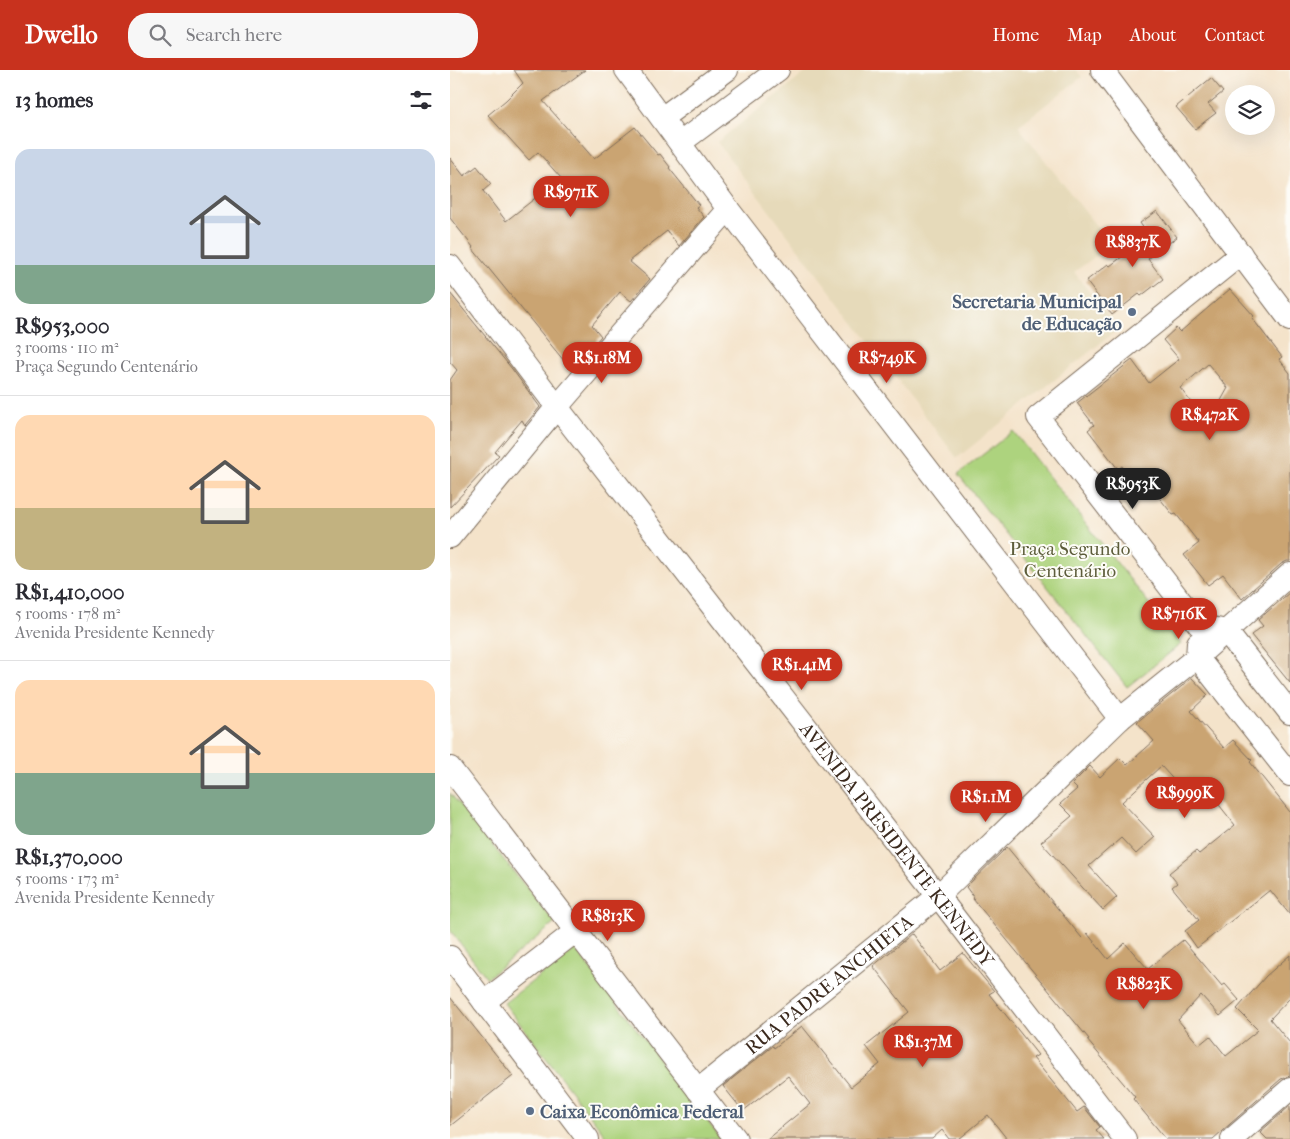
<!DOCTYPE html>
<html lang="en">
<head>
<meta charset="utf-8">
<style>
  body { margin:0; font-family:"IM FELL French Canon",serif; background:#f7f7f7; color:#2b2b33; height:100vh; display:flex; flex-direction:column; font-size:19px; white-space:nowrap }
  * { box-sizing:border-box; margin:0 }
  p { font-size:16px; color:#7c7c81 }
  .icon { flex:none; width:28px; height:28px; fill:none; stroke:currentColor; stroke-width:2; stroke-linecap:round; stroke-linejoin:round }
  .map { position:relative; flex:1; overflow:hidden }
  .side { display:flex; flex-direction:column; background:#fff; width:450px }
  .side>* { flex:none }
  .fabs { position:absolute; left:775px; top:15px; display:grid; gap:10px }
  .fabs a { display:grid; place-items:center; width:50px; height:50px; border-radius:50%; background:#fff; box-shadow:0 5px 20px #0002; font-size:25px }
  .price { position:absolute; translate:-50% -42px; padding:0 11px; border-radius:18px; background:#c8321e; color:#fff; font-size:16px; line-height:32px; filter:drop-shadow(0 1px 2px #0008) }
  .price::after { content:''; position:absolute; left:50%; top:30px; width:15px; height:11px; margin-left:-8px; background:inherit; clip-path:polygon(0 0,100% 0,50% 100%) }
  .price.current { background:#222; color:#fff }
  ul { padding:0; list-style:none }
  li { display:grid; align-content:center; gap:10px; height:265px; padding:0 15px }
  li+li { border-top:1px solid #e1e1e2 }
  li span { display:grid; place-items:center; height:155px; border-radius:15px; color:#555 }
  li>.icon { margin-inline-start:auto }
  span .icon { width:90px; height:90px; fill:#fffc; stroke-width:1 }
  li b { font-size:21px }
  h2 { display:flex; justify-content:space-between; align-items:center; height:60px; padding:0 15px; font-size:21px }
  header { display:flex; align-items:center; gap:30px; box-sizing:border-box; height:70px; padding:0 25px; background:#c8321e; color:#fff }
  header strong { font-size:24px }
  nav { display:flex; gap:28px; margin-inline-start:auto; font-size:18px }
  .search { width:350px; height:45px; background:#f7f7f7; display:flex; align-items:center; gap:12px; box-sizing:border-box; padding:0 18px; border-radius:20px; color:#7c7c81; font-size:19px }
  main { display:flex; flex:1; min-height:0 }
  .map>svg:first-child { display:block }
  .built { fill:#e6daba }
  .green { fill:#add37e; stroke:#747e4e }
  .building { fill:#caa472; fill-rule:evenodd }
  .lines { fill:none; stroke-linecap:round; stroke-linejoin:round }
  .minor-casing { stroke:#7c6b5a; stroke-width:24 }
  .minor { stroke:#fff; stroke-width:22 }
  .service-dot { fill:#5c6f8a; stroke:#fdfcf7; stroke-width:2 }
  .labels { text-anchor:middle; stroke-width:4; stroke-linejoin:round; paint-order:stroke }
  .service-label { font-size:19px; font-weight:bold; fill:#4e5e75; stroke:#fdfcf7; text-anchor:end }
  .park-label { font-size:19px; fill:#5d5d3b; stroke:#fdfcf7 }
  .street-label { font-size:19px; fill:#3b2a1e; stroke:#fdfcf7 }
</style>
</head>
<body>
<header>
<strong>Dwello</strong>
<div class="search"><svg class="icon" aria-label="search" viewBox="0 0 24 24"><circle cx="10" cy="10" r="6"/><path d="M15 15l6 6"/></svg>Search here</div>
<nav><a>Home</a><a>Map</a><a>About</a><a>Contact</a></nav>
</header>
<main>
<section class="side">
<h2>13 homes<svg class="icon" aria-label="filters" viewBox="0 0 24 24"><path d="M4 7h16M4 17h16"/><circle cx="9" cy="7" r="2"/><circle cx="15" cy="17" r="2"/></svg></h2>
<ul>
<li><span style="background:linear-gradient(#c9d6e8 75%,#7fa58c 0)"><svg class="icon" aria-label="home" viewBox="0 0 24 24"><path d="M3 11l9-7 9 7M6 9v11h12V9"/></svg></span><div><b>R$953,000</b><p>3 rooms · 110 m²</p><p>Praça Segundo Centenário</p></div></li>
<li><span style="background:linear-gradient(#ffd9b3 60%,#c2b280 0)"><svg class="icon" aria-label="home" viewBox="0 0 24 24"><path d="M3 11l9-7 9 7M6 9v11h12V9"/></svg></span><div><b>R$1,410,000</b><p>5 rooms · 178 m²</p><p>Avenida Presidente Kennedy</p></div></li>
<li><span style="background:linear-gradient(#ffd9b3 60%,#7fa58c 0)"><svg class="icon" aria-label="home" viewBox="0 0 24 24"><path d="M3 11l9-7 9 7M6 9v11h12V9"/></svg></span><div><b>R$1,370,000</b><p>5 rooms · 173 m²</p><p>Avenida Presidente Kennedy</p></div></li>
</ul>
</section>
<div class="map">
<svg width="840" height="1069" viewBox="0 0 840 1069">
  <rect width="100%" height="100%" fill="#fdfcf7"/>
  <filter id="ink" filterUnits="userSpaceOnUse"><feTurbulence type="fractalNoise" baseFrequency=".02" numOctaves="2"/><feDisplacementMap in="SourceGraphic" scale="10" xChannelSelector="R" yChannelSelector="G"/><feConvolveMatrix kernelMatrix="1 2 1 2 8 2 1 2 1" color-interpolation-filters="sRGB"/></filter>
  <filter id="wash" filterUnits="userSpaceOnUse"><feTurbulence type="fractalNoise" baseFrequency=".0096" numOctaves="4" result="noise"/><feDisplacementMap in="SourceGraphic" scale="20" xChannelSelector="R" yChannelSelector="G"/><feGaussianBlur stdDeviation="1.12" result="paint"/><feColorMatrix in="noise" values="0 0 0 0 0 0 0 0 0 0 0 0 0 0 0 0 0 1.4 0 .05"/><feComposite in="paint" operator="in"/></filter>
  <g filter="url(#wash)">
    <rect width="100%" height="100%" fill="#f4e3ca"/>
    <!-- built -->
    <path class="built" d="M359,0H626L632,7L568,56L661,175L624,202L668,259L507,388L267,72Z"/>
    <!-- green -->
    <path class="green" d="M563,361L731,574L677,617L508,404Z
      M0,723L105,853L37,908L0,860Z
      M125,879L271,1069H158L54,933Z"/>
    <g id="blocks">
      <!-- building -->
      <path class="building" d="M64,0H135L93,31L144,89L185,57L208,85L210,84L220,97L219,98L249,135L246,137L254,147L229,176L217,161L179,191L200,209L181,231L170,222L142,255L151,266L135,285L119,297L22,178L23,177L0,148V88L14,106L27,96L41,114L33,121L56,151L111,108L88,82L79,90L38,45L56,30L73,13Z
        M761,8L773,22L758,34L766,43L745,59L726,37Z
        M707,141L727,167L698,189L713,209L691,226L689,224L662,245L636,211L658,194L660,196L699,166L690,153Z
        M780,219L804,246L802,248L832,287L829,289L840,303V491H837L831,494L792,529L773,504L758,515L734,485L749,473L726,444L723,445L700,416L692,422L672,396L668,399L638,360L644,355L627,333L682,290L699,313L729,289L713,270L726,258L730,262ZM758,294L778,318L758,354L730,318Z
        M0,223L62,299L90,337L75,355L72,350L45,382L49,385L0,437V310L7,300L0,292Z
        M840,522V613L801,565L813,556L808,550Z
        M742,608L758,625L741,641L774,678L783,670L802,690L800,692L840,742V845L820,820L747,878L735,861L749,850L722,817L727,813L719,803L746,781L749,784L785,755L762,726L748,737L711,696L672,732L705,767L686,784L671,768L639,796L667,827L653,840L591,772L622,746L610,734L627,719L622,714L640,696L650,707L670,688L677,695L704,671L687,652Z
        M557,777L632,868L637,863L658,889L675,873L698,899L733,870L772,916L775,914L789,930L770,946L751,925L728,950L749,975L760,966L776,986L808,960L787,939L816,906L840,885V928L820,949L840,973V1006L831,1009L763,1069H716L683,1029L685,1027L637,970L639,969L523,829L524,828L516,817Z
        M462,864L490,901L513,883L544,921L539,924L588,985L583,988L627,1042L634,1037L650,1057L646,1060L654,1069H557L538,1045L509,1069H499L492,1060L482,1069H317L360,1034L338,1006L293,1041L273,1016L323,976L324,978L352,956L401,1017L430,994L416,976L459,942L423,896Z
        M0,927L63,1006L0,1056Z
        M840,1036V1069H817L810,1062Z"/>
    </g>
  </g>
  <g filter="url(#ink)">
    <use href="#blocks" fill-opacity="0" stroke="#7c6b5a" stroke-width="1"/>
    <g class="lines">
      <!-- minor casing -->
      <g class="minor-casing">
        <g id="minor">
          <path d="M176,0L278,139L670,649"/>
          <path d="M652,0L840,250"/>
          <path d="M212,48L277,0"/>
          <path d="M230,73L328,0"/>
          <path id="s1" d="M0,196L107,337L488,826L675,1069"/>
          <path d="M0,467L107,337L278,139"/>
          <path d="M749,555L588,347L791,184"/>
          <path d="M762,558L776,561L840,643"/>
          <path d="M748,573L747,587L840,705"/>
          <path d="M0,698L286,1069"/>
          <path d="M0,887L138,1069"/>
          <path d="M34,932L126,861"/>
          <path id="s2" d="M248,1020L488,826L670,649L747,587L840,504"/>
          <path d="M782,1069L840,1019"/>
        </g>
      </g>
      <!-- minor -->
      <use href="#minor" class="minor"/>
    </g>
  </g>
  <!-- markers -->
  <g class="service-dot">
    <circle cx="682" cy="242" r="5"/>
    <circle cx="80" cy="1041" r="5"/>
  </g>
  <g class="labels">
    <!-- service labels -->
    <g class="service-label">
      <text x="672" y="238">Secretaria Municipal<tspan x="672" dy="22">de Educação</tspan></text>
      <text x="90" y="1048" text-anchor="start">Caixa Econômica Federal</text>
    </g>
    <!-- park labels -->
    <g class="park-label">
      <text x="620" y="485">Praça Segundo<tspan x="620" dy="22">Centenário</tspan></text>
    </g>
    <!-- street labels -->
    <g class="street-label">
      <text dy="7" stroke="none"><textPath href="#s1" startOffset="731">AVENIDA PRESIDENTE KENNEDY</textPath></text>
      <text dy="7" stroke="none"><textPath href="#s2" startOffset="168">RUA PADRE ANCHIETA</textPath></text>
    </g>
  </g>
</svg>
<div class="fabs">
<a><svg class="icon" aria-label="layers" viewBox="0 0 24 24"><path d="M12 4l9 5-9 5-9-5zM3 14l9 5 9-5"/></svg></a>
</div>
<b class="price" style="left:121px;top:148px">R$971K</b>
<b class="price" style="left:683px;top:198px">R$837K</b>
<b class="price" style="left:152px;top:314px">R$1.18M</b>
<b class="price" style="left:437px;top:314px">R$749K</b>
<b class="price" style="left:760px;top:371px">R$472K</b>
<b class="price current" style="left:683px;top:440px">R$953K</b>
<b class="price" style="left:729px;top:570px">R$716K</b>
<b class="price" style="left:352px;top:621px">R$1.41M</b>
<b class="price" style="left:735px;top:749px">R$999K</b>
<b class="price" style="left:536px;top:753px">R$1.1M</b>
<b class="price" style="left:158px;top:872px">R$813K</b>
<b class="price" style="left:694px;top:940px">R$823K</b>
<b class="price" style="left:473px;top:998px">R$1.37M</b>
</div>
</main>
</body>
</html>
